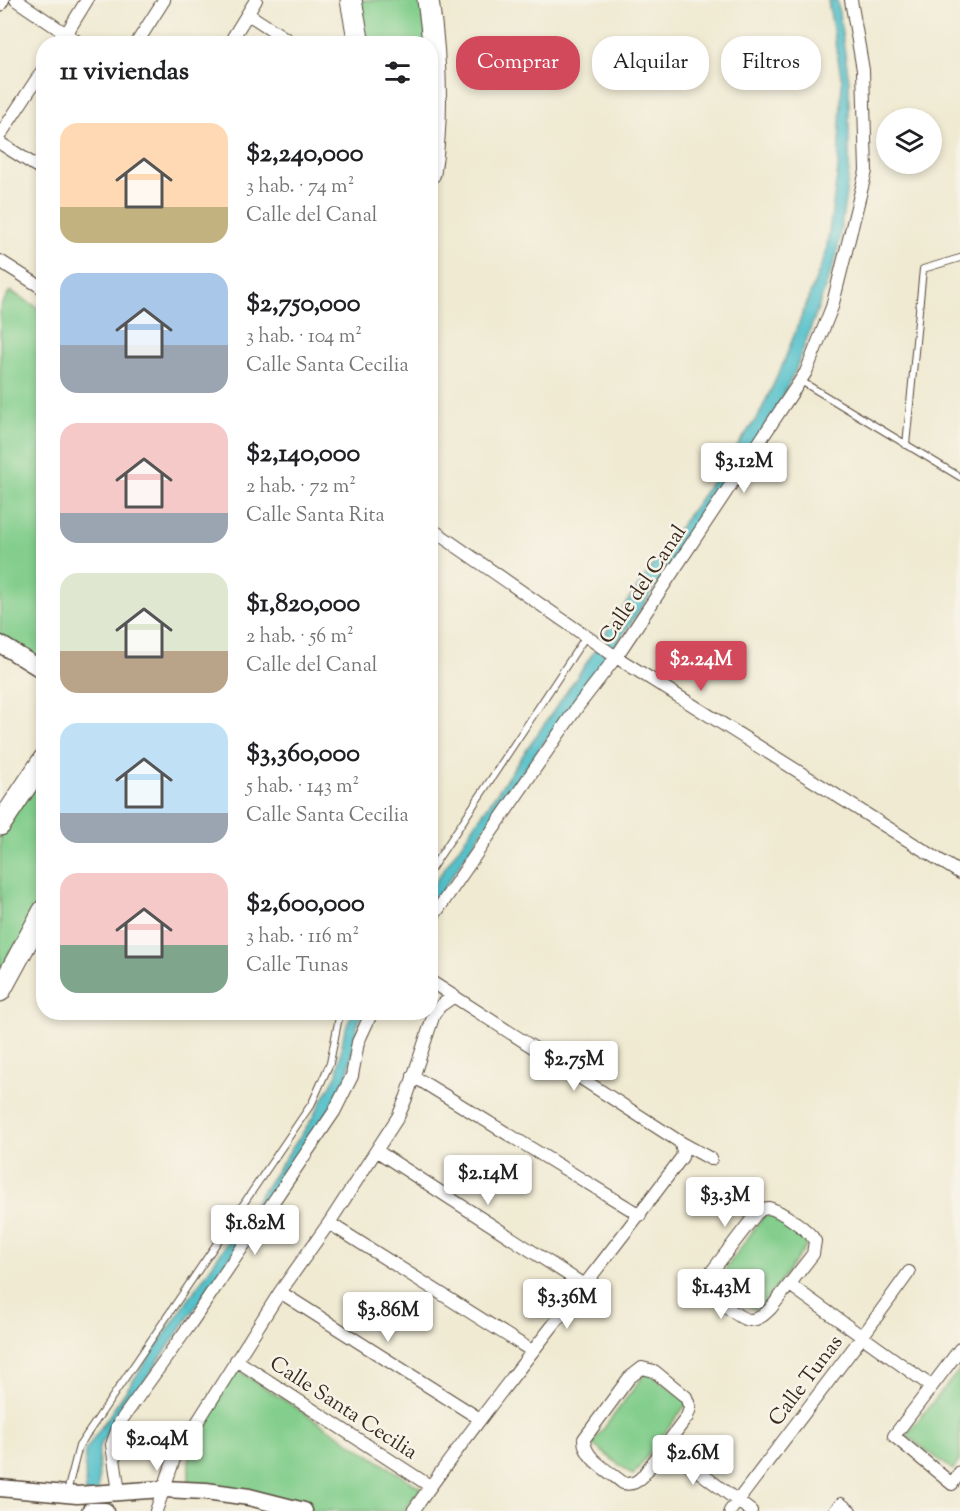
<!DOCTYPE html>
<html lang="es">
<head>
<meta charset="utf-8">
<style>
  body { margin:0; font-family:"Sorts Mill Goudy",serif; background:#f6f6f6; color:#202124; height:100vh; display:flex; flex-direction:column; font-size:22px; white-space:nowrap }
  * { box-sizing:border-box; margin:0 }
  p { font-size:20px; color:#757577 }
  .icon { flex:none; width:33px; height:33px; fill:none; stroke:currentColor; stroke-width:2; stroke-linecap:round; stroke-linejoin:round }
  .map { position:relative; flex:1; overflow:hidden }
  .panel { position:absolute; left:36px; top:36px; width:402px; height:984px; display:flex; flex-direction:column; background:#fff; border-radius:24px; box-shadow:0 3px 9px #0003 }
  .panel>* { flex:none }
  .hud { position:absolute; left:456px; top:36px; width:414px; height:54px; display:flex; gap:12px }
  .tools { position:absolute; left:876px; top:108px; display:grid; gap:12px }
  .tools a { display:grid; place-items:center; width:66px; height:66px; border-radius:50%; background:#fff; box-shadow:0 3px 9px #0003; font-size:30px }
  .price { position:absolute; translate:-50% -51px; padding:0 14px; border-radius:6px; background:#fff; color:#222; font-size:20px; line-height:39px; filter:drop-shadow(0 2px 3px #0008) }
  .price::after { content:''; position:absolute; left:50%; top:36px; width:18px; height:14px; margin-left:-9px; background:inherit; clip-path:polygon(0 0,100% 0,50% 100%) }
  .price.selected { background:#d1495b; color:#fff }
  ul { padding:0; list-style:none }
  li { display:flex; align-items:center; gap:18px; height:150px; padding:0 24px }
  li span { display:grid; place-items:center; flex:none; width:168px; height:120px; border-radius:18px; color:#555 }
  li>.icon { margin-inline-start:auto }
  span .icon { width:72px; height:72px; fill:#fffc; stroke-width:1 }
  li b { font-size:26px }
  h2 { display:flex; justify-content:space-between; align-items:center; height:72px; padding:0 24px; font-size:26px }
  .chip { padding:0 21px; border-radius:24px; background:#fff; box-shadow:0 3px 9px #0003; font-size:21px; line-height:54px }
  .chip.selected { background:#d1495b; color:#fff }
  .map>svg:first-child { display:block }
  .green { fill:#83ce8c; stroke:#5f7c55; stroke-width:1.5 }
  .water { fill:#54c1ca; stroke:#487674; stroke-width:1.5 }
  .lines { fill:none; stroke-linecap:round; stroke-linejoin:round }
  .lane-casing { stroke:#564739; stroke-width:8 }
  .street-casing { stroke:#564739; stroke-width:14 }
  .secondary-casing { stroke:#564739; stroke-width:19 }
  .highway-casing { stroke:#564739; stroke-width:23 }
  .lane { stroke:#fff; stroke-width:6 }
  .street { stroke:#fff; stroke-width:12 }
  .secondary { stroke:#fff; stroke-width:16 }
  .highway { stroke:#fff; stroke-width:21 }
  .labels { text-anchor:middle; stroke-width:5; stroke-linejoin:round; paint-order:stroke }
  .street-label { font-size:21px; fill:#3b2a1e; stroke:#f7f3e8 }
</style>
</head>
<body>
<div class="map">
<svg width="960" height="1511" viewBox="0 0 960 1511">
  <rect width="100%" height="100%" fill="#f7f3e8"/>
  <filter id="ink" filterUnits="userSpaceOnUse"><feTurbulence type="fractalNoise" baseFrequency=".0167" numOctaves="2"/><feDisplacementMap in="SourceGraphic" scale="12" xChannelSelector="R" yChannelSelector="G"/><feConvolveMatrix kernelMatrix="1 2 1 2 8 2 1 2 1" color-interpolation-filters="sRGB"/></filter>
  <filter id="wash" filterUnits="userSpaceOnUse"><feTurbulence type="fractalNoise" baseFrequency=".008" numOctaves="4" result="noise"/><feDisplacementMap in="SourceGraphic" scale="24" xChannelSelector="R" yChannelSelector="G"/><feGaussianBlur stdDeviation="1.35" result="paint"/><feColorMatrix in="noise" values="0 0 0 0 0 0 0 0 0 0 0 0 0 0 0 0 0 1.4 0 .05"/><feComposite in="paint" operator="in"/></filter>
  <g filter="url(#wash)">
    <rect width="100%" height="100%" fill="#f0ead2"/>
    <!-- green -->
    <path class="green" d="M355,0H423L428,43H363Z
      M10,291L43,311V671L0,643V307Z
      M43,763V906L0,986V830Z
      M768,1210L810,1241L758,1312L716,1282Z
      M236,1369L421,1488L404,1511H310L189,1481V1454Z
      M960,1369V1460L953,1470L906,1435Z
      M647,1371L688,1402L633,1475L592,1444Z"/>
    <!-- water -->
    <path class="water" d="M828,0H837L849,81V172L837,255L796,369L772,417L703,518L622,636L515,783L431,907V888L588,661L610,626L759,415L783,364L826,253L838,170L842,81Z
      M352,1013H363C352,1032 354,1055 347,1076C342,1095 327,1113 318,1130L99,1447L98,1511H86L85,1451L310,1122L337,1074L344,1033Z"/>
  </g>
  <g filter="url(#ink)">
    <g class="lines">
      <!-- lane casing -->
      <g class="lane-casing">
        <path id="lane" d="M801,381L960,477
          M906,445L923,269L960,258
          M430,871L586,636
          M67,1492L79,1446L312,1103L330,1063L340,1012"/>
      </g>
      <!-- street casing -->
      <g class="street-casing">
        <path id="street" d="M16,0L81,44
          M0,5L3,0
          M248,14L294,44
          M60,44L87,0
          M136,44L164,0
          M229,44L256,0
          M0,135L44,68
          M0,143L44,171
          M0,261L44,289
          M430,528L616,657L960,873
          M430,921L578,706L616,657L806,372L832,307L866,171L863,70L851,0
          M430,981L680,1142L711,1159
          M413,1076L640,1215
          M377,1151L584,1285
          M769,1208C781,1211 809,1230 815,1241L813,1254L771,1308C765,1314 759,1320 750,1320C737,1319 708,1292 706,1279L756,1214L762,1209Z
          M329,1223L532,1351
          M790,1285L931,1386
          M280,1292L480,1419
          M960,1349L894,1436L952,1484L960,1472
          M236,1360L430,1486
          M642,1368L654,1371L686,1397L690,1408L687,1417L642,1477C636,1483 631,1485 623,1483C609,1471 584,1459 584,1439L629,1378Z
          M666,1447L751,1511
          M119,1492L112,1445L120,1422L189,1326L334,1112L352,1076L358,1042L372,1012
          M156,1511L174,1459L280,1292L329,1223L398,1117L407,1096L434,1014L440,1006L453,997
          M413,1511C498,1390 594,1277 682,1157L683,1151L680,1142
          M730,1511L862,1337L909,1272
          M835,1511L841,1504L850,1511"/>
      </g>
      <!-- secondary casing -->
      <g class="secondary-casing">
        <path id="secondary" d="M0,644L44,671
          M0,1488L77,1495L163,1489L206,1491L249,1497L304,1511
          M90,1511H105"/>
      </g>
      <!-- highway casing -->
      <g class="highway-casing">
        <path id="highway" d="M351,0L359,44
          M428,0C436,56 439,116 430,173
          M0,825L44,759
          M0,991L44,910"/>
      </g>
      <!-- lane -->
      <use href="#lane" class="lane"/>
      <!-- street -->
      <use href="#street" class="street"/>
      <!-- secondary -->
      <use href="#secondary" class="secondary"/>
      <!-- highway -->
      <use href="#highway" class="highway"/>
    </g>
  </g>
  <g class="labels">
    <!-- street labels -->
    <g class="street-label">
      <text transform="translate(642 584) rotate(-56)" y="7">Calle del Canal</text>
      <text transform="translate(805 1380) rotate(-53)" y="7">Calle Tunas</text>
      <text transform="translate(344 1407) rotate(33)" y="7">Calle Santa Cecilia</text>
    </g>
  </g>
</svg>
<div class="tools">
<a><svg class="icon" aria-label="layers" viewBox="0 0 24 24"><path d="M12 4l9 5-9 5-9-5zM3 14l9 5 9-5"/></svg></a>
</div>
<b class="price" style="left:744px;top:494px">$3.12M</b>
<b class="price selected" style="left:701px;top:692px">$2.24M</b>
<b class="price" style="left:574px;top:1092px">$2.75M</b>
<b class="price" style="left:488px;top:1206px">$2.14M</b>
<b class="price" style="left:725px;top:1228px">$3.3M</b>
<b class="price" style="left:255px;top:1256px">$1.82M</b>
<b class="price" style="left:721px;top:1320px">$1.43M</b>
<b class="price" style="left:567px;top:1330px">$3.36M</b>
<b class="price" style="left:388px;top:1343px">$3.86M</b>
<b class="price" style="left:157px;top:1472px">$2.04M</b>
<b class="price" style="left:693px;top:1486px">$2.6M</b>
<div class="hud">
<a class="chip selected">Comprar</a>
<a class="chip">Alquilar</a>
<a class="chip">Filtros</a>
</div>
<section class="panel">
<h2>11 viviendas<svg class="icon" aria-label="filters" viewBox="0 0 24 24"><path d="M4 7h16M4 17h16"/><circle cx="9" cy="7" r="2"/><circle cx="15" cy="17" r="2"/></svg></h2>
<ul>
<li><span style="background:linear-gradient(#ffd9b3 70%,#c2b280 0)"><svg class="icon" aria-label="home" viewBox="0 0 24 24"><path d="M3 11l9-7 9 7M6 9v11h12V9"/></svg></span><div><b>$2,240,000</b><p>3 hab. · 74 m²</p><p>Calle del Canal</p></div></li>
<li><span style="background:linear-gradient(#a9c7e8 60%,#9aa5b1 0)"><svg class="icon" aria-label="home" viewBox="0 0 24 24"><path d="M3 11l9-7 9 7M6 9v11h12V9"/></svg></span><div><b>$2,750,000</b><p>3 hab. · 104 m²</p><p>Calle Santa Cecilia</p></div></li>
<li><span style="background:linear-gradient(#f6c9c9 75%,#9aa5b1 0)"><svg class="icon" aria-label="home" viewBox="0 0 24 24"><path d="M3 11l9-7 9 7M6 9v11h12V9"/></svg></span><div><b>$2,140,000</b><p>2 hab. · 72 m²</p><p>Calle Santa Rita</p></div></li>
<li><span style="background:linear-gradient(#dfe7d0 65%,#b9a48a 0)"><svg class="icon" aria-label="home" viewBox="0 0 24 24"><path d="M3 11l9-7 9 7M6 9v11h12V9"/></svg></span><div><b>$1,820,000</b><p>2 hab. · 56 m²</p><p>Calle del Canal</p></div></li>
<li><span style="background:linear-gradient(#bfe0f5 75%,#9aa5b1 0)"><svg class="icon" aria-label="home" viewBox="0 0 24 24"><path d="M3 11l9-7 9 7M6 9v11h12V9"/></svg></span><div><b>$3,360,000</b><p>5 hab. · 143 m²</p><p>Calle Santa Cecilia</p></div></li>
<li><span style="background:linear-gradient(#f6c9c9 60%,#7fa58c 0)"><svg class="icon" aria-label="home" viewBox="0 0 24 24"><path d="M3 11l9-7 9 7M6 9v11h12V9"/></svg></span><div><b>$2,600,000</b><p>3 hab. · 116 m²</p><p>Calle Tunas</p></div></li>
</ul>
</section>
</div>
</body>
</html>
